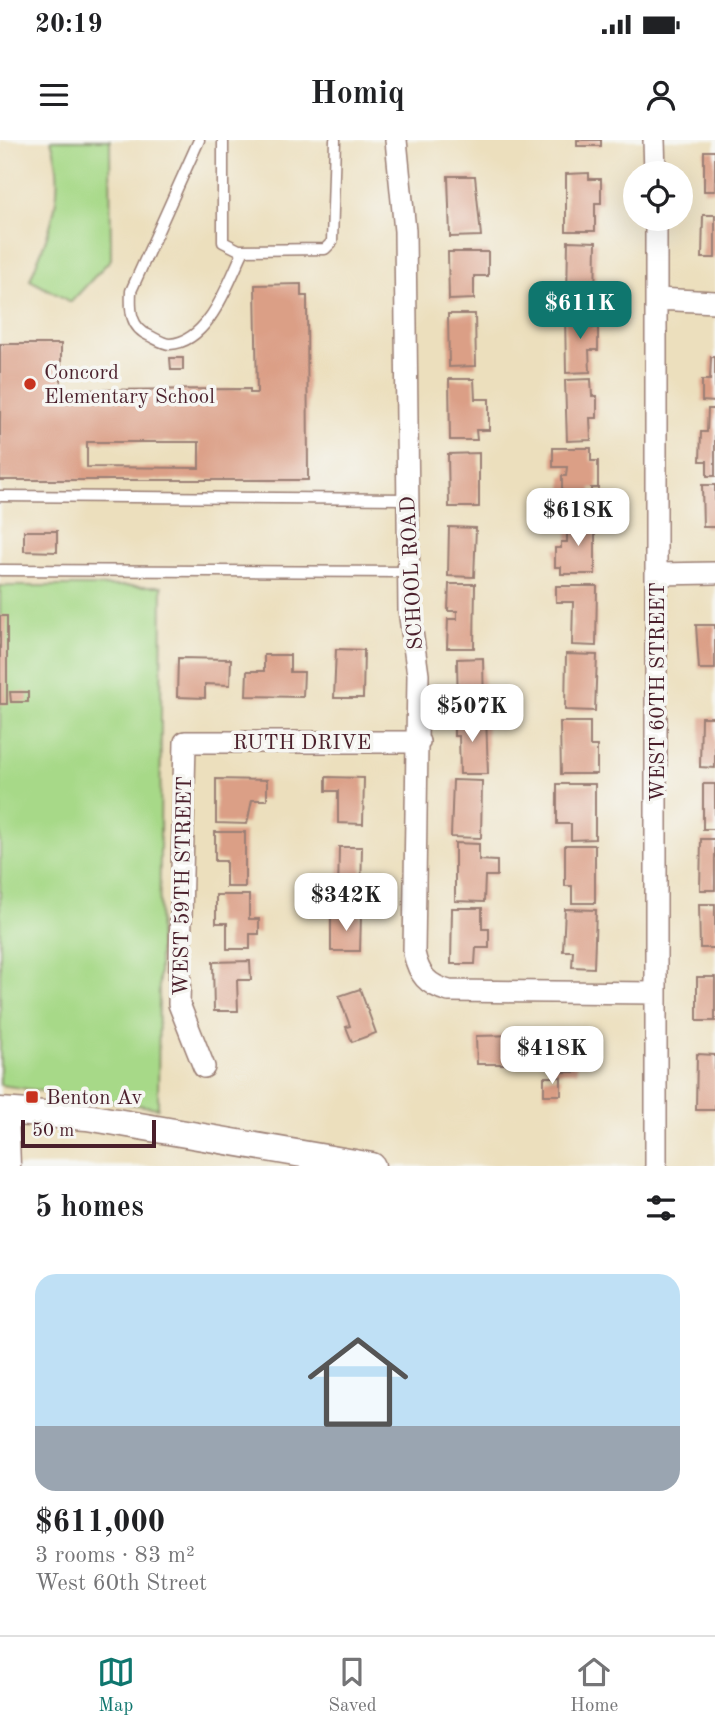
<!DOCTYPE html>
<html lang="en">
<head>
<meta charset="utf-8">
<style>
  body { margin:0; font-family:"Old Standard TT",serif; background:#f6f6f6; color:#202124; height:100vh; display:flex; flex-direction:column; font-size:26px; white-space:nowrap }
  * { box-sizing:border-box; margin:0 }
  p { font-size:23px; color:#757577 }
  .icon { flex:none; width:38px; height:38px; fill:none; stroke:currentColor; stroke-width:2; stroke-linecap:round; stroke-linejoin:round }
  .map { position:relative; height:1026px; overflow:hidden }
  .details { display:flex; flex-direction:column; background:#fff; flex:1 }
  .details>* { flex:none }
  .controls { position:absolute; left:623px; top:21px; display:grid; gap:14px }
  .controls a { display:grid; place-items:center; width:70px; height:70px; border-radius:50%; background:#fff; box-shadow:0 7px 28px #0002; font-size:35px }
  .scale { position:absolute; left:21px; bottom:18px; width:135px; box-sizing:border-box; padding-left:7px; border:4px solid #4a1f2b; border-top:0; font-size:19px; line-height:24px; white-space:nowrap; color:#4a1f2b; -webkit-text-stroke:5px #f6f6f2; paint-order:stroke }
  .price { position:absolute; translate:-50% -60px; padding:0 16px; border-radius:14px; background:#fff; color:#222; font-size:23px; line-height:46px; filter:drop-shadow(0 2px 4px #0008) }
  .price::after { content:''; position:absolute; left:50%; top:42px; width:21px; height:16px; margin-left:-10px; background:inherit; clip-path:polygon(0 0,100% 0,50% 100%) }
  .price.on { background:#0f766e; color:#fff }
  ul { padding:0; list-style:none }
  li { display:grid; align-content:center; gap:14px; height:371px; padding:0 35px }
  li+li { border-top:2px solid #e0e0e0 }
  li span { display:grid; place-items:center; height:217px; border-radius:21px; color:#555 }
  li>.icon { margin-inline-start:auto }
  span .icon { width:126px; height:126px; fill:#fffc; stroke-width:1 }
  li b { font-size:30px }
  h2 { display:flex; justify-content:space-between; align-items:center; height:84px; padding:0 35px; font-size:30px }
  .status { display:flex; justify-content:space-between; align-items:center; height:49px; padding:0 35px; background:#fff; direction:ltr }
  .status svg { height:19px; fill:currentColor }
  header { display:flex; justify-content:space-between; align-items:center; height:91px; padding:0 35px; background:#fff; font-size:32px; font-weight:800 }
  .tab-bar { display:flex; justify-content:space-around; align-items:center; height:98px; border-top:2px solid #e0e0e0; background:#fff; font-size:19px; color:#757577 }
  .tab-bar a { display:grid; justify-items:center; gap:4px }
  .tab-bar .on { color:#0f766e }
  .map>svg:first-child { display:block }
  .green { fill:#a7d988; stroke:#787c5a; stroke-width:2 }
  .building { fill:#db9f86; fill-rule:evenodd }
  .lines { fill:none; stroke-linecap:round; stroke-linejoin:round }
  .service-casing { stroke:#9b7f74; stroke-width:13 }
  .minor-casing { stroke:#9b7f74; stroke-width:24 }
  .tertiary-casing { stroke:#9b7f74; stroke-width:29 }
  .service { stroke:#fff; stroke-width:10 }
  .minor { stroke:#fff; stroke-width:21 }
  .tertiary { stroke:#fff; stroke-width:26 }
  .poi-dot { fill:#c8321e; stroke:#f6f6f2; stroke-width:2.5 }
  .labels { text-anchor:middle; stroke-width:7; stroke-linejoin:round; paint-order:stroke }
  .poi-label { font-size:21px; fill:#4a1f2b; stroke:#f6f6f2; text-anchor:start }
  .street-label { font-size:21px; fill:#4a1f2b; stroke:#f6f6f2 }
</style>
</head>
<body>
<div class="status"><b>20:19</b><svg viewBox="0 0 49 12"><path d="M0 12V9h3v3zM5 12V6h3v6zM10 12V3h3v9zM15 12V0h3v12zM26 1h20v11H26zM47 4h2v5h-2z"/></svg></div>
<header><svg class="icon" aria-label="menu" viewBox="0 0 24 24"><path d="M4 6h16M4 12h16M4 18h16"/></svg>Homiq<svg class="icon" aria-label="person" viewBox="0 0 24 24"><circle cx="12" cy="8" r="4"/><path d="M4 21q1-7 8-7t8 7"/></svg></header>
<div class="map">
<svg width="715" height="1026" viewBox="0 0 715 1026">
  <rect width="100%" height="100%" fill="#f6f6f2"/>
  <filter id="ink" filterUnits="userSpaceOnUse"><feTurbulence type="fractalNoise" baseFrequency=".0143" numOctaves="2"/><feDisplacementMap in="SourceGraphic" scale="14" xChannelSelector="R" yChannelSelector="G"/><feConvolveMatrix kernelMatrix="1 2 1 2 8 2 1 2 1" color-interpolation-filters="sRGB"/></filter>
  <filter id="wash" filterUnits="userSpaceOnUse"><feTurbulence type="fractalNoise" baseFrequency=".00686" numOctaves="4" result="noise"/><feDisplacementMap in="SourceGraphic" scale="28" xChannelSelector="R" yChannelSelector="G"/><feGaussianBlur stdDeviation="1.57" result="paint"/><feColorMatrix in="noise" values="0 0 0 0 0 0 0 0 0 0 0 0 0 0 0 0 0 1.4 0 .05"/><feComposite in="paint" operator="in"/></filter>
  <g filter="url(#wash)">
    <rect width="100%" height="100%" fill="#ecdfbd"/>
    <!-- green -->
    <path class="green" d="M51,0H110L111,119L71,162L30,140C49,91 68,53 51,0Z
      M0,446H162L158,968L0,945Z"/>
    <g id="blocks">
      <!-- building -->
      <path class="building" d="M577,0H601V6H577Z
        M704,11H715V51H704Z
        M589,33V39H601V63H595V91H566V34Z
        M448,36H475L481,96L450,97Z
        M703,75H715V118H702Z
        M568,101L596,102L595,163L567,162Z
        M448,112H488V136H474V159L449,160Z
        M301,144V156H307L308,340H0V204H61V250L250,249V253H257L255,145ZM87,302H199V328L87,327Z
        M592,171V188H598V210H589L590,232L566,233L565,172Z
        M448,174H475L476,226L449,227Z
        M711,217H715V262L702,261V240H710Z
        M170,218H183V230H171Z
        M449,239H474L475,259H489V290H476L477,300H450Z
        M591,239L592,256H597V278H590L591,300L567,301L565,240Z
        M708,269H715V336H707V321H700L701,292H707Z
        M553,308H591V321H598V348H591V368H562V336H566L567,327H553Z
        M479,313V367H449L448,314Z
        M702,345H715V387H703Z
        M567,378H595V434H561V427H555V408H561V402H567Z
        M449,387L476,388L474,437L448,436Z
        M24,391H57V412L24,411Z
        M449,444H475L474,508H447L448,479H457V471H448Z
        M556,446H597L596,506L572,505L573,462H556Z
        M0,476H7V564H0Z
        M696,485H715V529H699Z
        M336,509L364,510L363,558H334Z
        M566,514L597,515L595,571L565,570Z
        M264,515H290V532H304L303,557L246,556L247,531H264Z
        M178,518L231,519L230,545L205,544V558L177,557Z
        M483,518L484,570H458L457,519Z
        M10,552H28V562H11Z
        M454,575H486L488,634H460L459,596H454Z
        M701,577H715V628L700,627Z
        M560,582H590V606H597V634H561Z
        M326,637L364,638L363,684L338,683V651H326Z
        M216,639L267,640V660H252L247,684L216,683Z
        M453,640L482,641L481,698L451,697Z
        M557,644H595V699L571,700V684H557Z
        M703,644H715V689H703Z
        M215,692H245V747H226V721H215Z
        M701,699H715V750H700Z
        M455,703L479,704V720L497,721V736H485L484,762L455,761Z
        M565,705H595V763H572V746H565Z
        M339,707H362L361,753H338Z
        M216,755H249V779H259V794H250V809H227V783H216Z
        M699,764H715V808H700Z
        M452,768H482V789H489V808H476L475,824H451Z
        M565,769L596,770L594,828L572,827L573,811H563Z
        M331,775H361L360,811H331Z
        M250,821L251,840H237L238,871H214L213,822Z
        M697,837H715V881H697Z
        M360,849L376,893L352,902L346,887L350,886L339,856Z
        M519,895V924H477L476,896Z
        M551,899H577V932H551Z
        M697,914L715,915V970H696Z
        M544,937H561V955H544Z"/>
    </g>
  </g>
  <g filter="url(#ink)">
    <use href="#blocks" fill-opacity="0" stroke="#9b7f74" stroke-width="2"/>
    <g class="lines">
      <!-- service casing -->
      <g class="service-casing">
        <path id="service" d="M199,0L131,151C130,170 130,188 150,196C156,199 164,204 170,204C210,202 229,140 244,110
          M223,0V102L239,110L325,109L332,102L335,0
          M0,356L407,359
          M0,430L408,432"/>
      </g>
      <!-- minor casing -->
      <g class="minor-casing">
        <path id="minor" d="M396,0L405,91L409,470L418,535L414,813C419,835 427,845 449,851L656,853
          M654,0L655,33
          M657,159L715,162
          M657,434L715,433
          M204,927L179,864L185,602H419
          M656,1026V79"/>
      </g>
      <!-- tertiary casing -->
      <g class="tertiary-casing">
        <path id="tertiary" d="M0,971L87,977L372,1026
          M5,972L7,1026"/>
      </g>
      <!-- service -->
      <use href="#service" class="service"/>
      <!-- minor -->
      <use href="#minor" class="minor"/>
      <!-- tertiary -->
      <use href="#tertiary" class="tertiary"/>
    </g>
  </g>
  <!-- markers -->
  <g class="poi-dot">
    <circle cx="30" cy="244" r="7"/>
    <rect x="25" y="950" width="14" height="14" rx="3.5"/>
  </g>
  <g class="labels">
    <!-- poi labels -->
    <g class="poi-label">
      <text x="44" y="239">Concord<tspan x="44" dy="24">Elementary School</tspan></text>
      <text x="46" y="964">Benton Av</text>
    </g>
    <!-- street labels -->
    <g class="street-label">
      <text transform="translate(411 433) rotate(-93)" y="7">SCHOOL ROAD</text>
      <text transform="translate(657 552) rotate(-90)" y="7">WEST 60TH STREET</text>
      <text x="302" y="609">RUTH DRIVE</text>
      <text transform="translate(182 746) rotate(-89)" y="7">WEST 59TH STREET</text>
    </g>
  </g>
</svg>
<div class="controls">
<a><svg class="icon" aria-label="locate" viewBox="0 0 24 24"><circle cx="12" cy="12" r="6"/><path d="M12 2v4M12 18v4M2 12h4M18 12h4"/></svg></a>
</div>
<div class="scale">50 m</div>
<b class="price on" style="left:580px;top:201px">$611K</b>
<b class="price" style="left:578px;top:408px">$618K</b>
<b class="price" style="left:472px;top:604px">$507K</b>
<b class="price" style="left:346px;top:793px">$342K</b>
<b class="price" style="left:552px;top:946px">$418K</b>
</div>
<section class="details">
<h2>5 homes<svg class="icon" aria-label="filters" viewBox="0 0 24 24"><path d="M4 7h16M4 17h16"/><circle cx="9" cy="7" r="2"/><circle cx="15" cy="17" r="2"/></svg></h2>
<ul>
<li><span style="background:linear-gradient(#bfe0f5 70%,#9aa5b1 0)"><svg class="icon" aria-label="home" viewBox="0 0 24 24"><path d="M3 11l9-7 9 7M6 9v11h12V9"/></svg></span><div><b>$611,000</b><p>3 rooms · 83 m²</p><p>West 60th Street</p></div></li>
</ul>
</section>
<nav class="tab-bar">
<a class="on"><svg class="icon" aria-label="map" viewBox="0 0 24 24"><path d="M3 6l6-2 6 2 6-2v14l-6 2-6-2-6 2zM9 4v14M15 6v14"/></svg>Map</a>
<a><svg class="icon" aria-label="saved" viewBox="0 0 24 24"><path d="M7 4h10v16l-5-4-5 4z"/></svg>Saved</a>
<a><svg class="icon" aria-label="home" viewBox="0 0 24 24"><path d="M3 11l9-7 9 7M6 9v11h12V9"/></svg>Home</a>
</nav>
</body>
</html>
